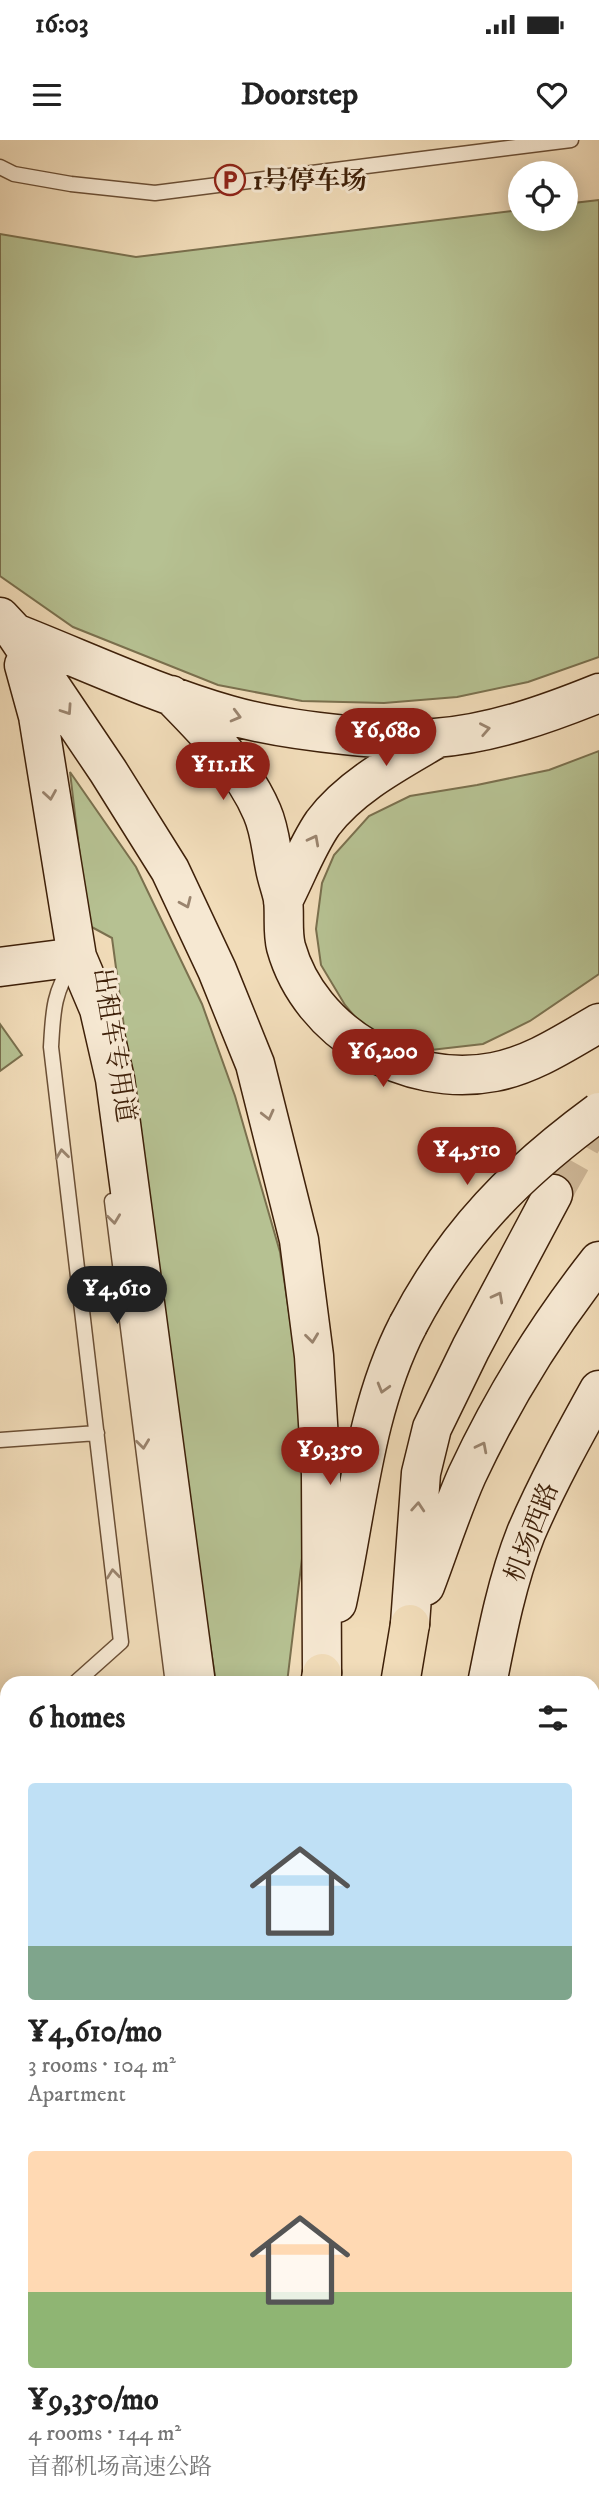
<!DOCTYPE html>
<html lang="en">
<head>
<meta charset="utf-8">
<style>
  body { margin:0; font-family:"IM FELL DW Pica","Noto Serif SC",serif; background:#f6f6f6; color:#222; height:100vh; display:flex; flex-direction:column; font-size:26px; white-space:nowrap }
  * { box-sizing:border-box; margin:0 }
  p { font-size:23px; color:#767676 }
  .icon { flex:none; width:38px; height:38px; fill:none; stroke:currentColor; stroke-width:2; stroke-linecap:round; stroke-linejoin:round }
  .map { position:relative; flex:1; overflow:hidden }
  .sheet { position:absolute; left:0px; top:1536px; width:600px; height:842px; display:flex; flex-direction:column; background:#fff; border-radius:21px 21px 0 0; box-shadow:0 4px 18px #0003 }
  .sheet>* { flex:none }
  .fabs { position:absolute; left:508px; top:21px; display:grid; gap:14px }
  .fabs a { display:grid; place-items:center; width:70px; height:70px; border-radius:50%; background:#fff; box-shadow:0 4px 18px #0003; font-size:35px }
  .price { position:absolute; translate:-50% -60px; padding:0 16px; border-radius:24px; background:#8f2418; color:#fff; font-size:23px; line-height:46px; filter:drop-shadow(0 2px 4px #0008) }
  .price::after { content:''; position:absolute; left:50%; top:42px; width:21px; height:16px; margin-left:-10px; background:inherit; clip-path:polygon(0 0,100% 0,50% 100%) }
  .price.active { background:#222; color:#fff }
  ul { padding:0; list-style:none }
  li { display:grid; align-content:center; gap:14px; height:371px; padding:0 28px }
  li span { display:grid; place-items:center; height:217px; border-radius:7px; color:#555 }
  li>.icon { margin-inline-start:auto }
  span .icon { width:126px; height:126px; fill:#fffc; stroke-width:1 }
  li b { font-size:30px }
  h2 { display:flex; justify-content:space-between; align-items:center; height:84px; padding:0 28px; font-size:30px }
  .status { display:flex; justify-content:space-between; align-items:center; height:49px; padding:0 35px; background:#fff; direction:ltr }
  .status svg { height:19px; fill:currentColor }
  header { display:flex; justify-content:space-between; align-items:center; height:91px; padding:0 28px; background:#fff; font-size:32px; font-weight:700 }
  .map>svg:first-child { display:block }
  .green { fill:#b6c192; stroke:#7a704e; stroke-width:2 }
  .lines { fill:none; stroke-linecap:round; stroke-linejoin:round }
  .taxiway { stroke:#987e61; stroke-width:89 }
  .secondary-tunnel { stroke:#cdb696; stroke-width:38; stroke-dasharray:38 19; stroke-linecap:butt }
  .lane-casing { stroke:#6b4f35; stroke-width:17 }
  .secondary-casing { stroke:#3e2009; stroke-width:41 }
  .highway-casing { stroke:#3e2009; stroke-width:41 }
  .lane { stroke:#f6e8d2; stroke-width:14 }
  .secondary { stroke:#f6e8d2; stroke-width:38 }
  .highway { stroke:#f1dcb9; stroke-width:38 }
  .secondary-bridge-casing { stroke:#3e2009; stroke-width:41; stroke-linecap:butt }
  .secondary-bridge { stroke:#f6e8d2; stroke-width:38 }
  .oneway { stroke:#9a846e }
  .labels { text-anchor:middle; stroke-width:6; stroke-linejoin:round; paint-order:stroke }
  .poi-label { font-size:26px; font-weight:bold; fill:#3e2009; stroke:#f6e8d2; text-anchor:start }
  .street-label { font-size:26px; fill:#3e2009; stroke:#f6e8d2 }
</style>
</head>
<body>
<div class="status"><b>16:03</b><svg viewBox="0 0 49 12"><path d="M0 12V9h3v3zM5 12V6h3v6zM10 12V3h3v9zM15 12V0h3v12zM26 1h20v11H26zM47 4h2v5h-2z"/></svg></div>
<header><svg class="icon" aria-label="menu" viewBox="0 0 24 24"><path d="M4 6h16M4 12h16M4 18h16"/></svg>Doorstep<svg class="icon" aria-label="heart" viewBox="0 0 24 24"><path d="M12 20l-8-8c-3-5 5-10 8-4 3-6 11-1 8 4z"/></svg></header>
<div class="map">
<svg width="599" height="2378" viewBox="0 0 599 2378">
  <rect width="100%" height="100%" fill="#f1dcb9"/>
  <filter id="stains"><feTurbulence type="fractalNoise" baseFrequency=".00286" numOctaves="4"/><feColorMatrix values="0 0 0 0 .2 0 0 0 0 .09 0 0 0 0 .02 0 0 0 .5 -.17"/></filter>
  <radialGradient id="worn" r=".72"><stop offset=".6" stop-color="#630" stop-opacity="0"/><stop offset="1" stop-color="#630" stop-opacity=".3"/></radialGradient>
  <!-- green -->
  <path class="green" d="M599,60V517L528,542L457,557L384,563L302,561L218,545L73,487L0,436V94L136,117L520,70V79H565V64Z
    M599,611V834L530,881L483,904L422,911L366,890L345,865L321,825L316,789L322,743L334,715L369,676L410,656L477,645L549,630Z
    M70,632L136,727L202,864L235,956L280,1112L303,1267V1410L287,1543H216L186,1348L112,798L88,785Z
    M0,884L22,915L0,931Z"/>
  <g class="lines">
    <!-- taxiway -->
    <path class="taxiway" d="M593,2340L599,2339
      M250,2378L309,2371"/>
    <!-- secondary-tunnel -->
    <path class="secondary-tunnel" d="M553,1054L599,972"/>
    <!-- lane casing -->
    <g class="lane-casing">
      <path id="lane" d="M0,27L14,34L71,44L155,53L571,0
        M73,823C53,852 53,873 51,907L121,1502L74,1544
        M112,1061L173,1544
        M0,1300L97,1293
        M0,1609L7,1603
        M593,1743L599,1732
        M593,2041L599,2040
        M0,2112L7,2111"/>
    </g>
    <!-- secondary casing -->
    <g class="secondary-casing">
      <path id="secondary" d="M0,477L15,493L108,631L170,730L217,830L255,924L299,1100L314,1216L321,1334L322,1533
        M15,493C86,521 156,554 229,575C267,586 306,591 345,595C375,598 405,601 435,598C491,594 547,574 599,553
        M24,525L38,576L77,817L99,869L115,939L196,1544
        M171,555C204,589 243,627 262,672C270,690 271,709 275,728C277,739 281,749 283,759C285,775 282,791 286,807C310,893 407,949 494,932C532,925 566,902 599,883
        M283,761C296,736 307,706 323,683C351,646 397,622 436,599
        M0,827L77,817
        M425,1446C439,1409 451,1371 467,1335C503,1258 547,1187 599,1121
        M337,1463C357,1371 364,1270 408,1185
        M410,1484L421,1333L432,1288L471,1208L553,1054
        M487,1544C497,1493 507,1441 526,1393C547,1344 573,1297 599,1250
        M593,1686L599,1677
        M358,2378L359,2371"/>
    </g>
    <!-- highway casing -->
    <g class="highway-casing">
      <path id="highway" d="M320,1544L322,1533
        M400,1544L410,1484
        M195,2378L196,2371
        M275,2378L276,2371"/>
    </g>
    <!-- lane -->
    <use href="#lane" class="lane"/>
    <!-- secondary -->
    <use href="#secondary" class="secondary"/>
    <!-- highway -->
    <use href="#highway" class="highway"/>
    <!-- secondary-bridge casing -->
    <g class="secondary-bridge-casing">
      <path id="secondary-bridge" d="M408,1185C456,1093 516,1033 599,972"/>
    </g>
    <!-- secondary-bridge -->
    <use href="#secondary-bridge" class="secondary-bridge"/>
  </g>
  <!-- one-way arrows -->
  <defs><path id="oneway-chevron" d="M-2-3.5L2.5 0L-2 3.5" fill="none" stroke-width="1.6" stroke-linecap="round" stroke-linejoin="round" transform="scale(1.75)"/></defs>
  <g class="oneway">
    <use href="#oneway-chevron" transform="translate(67 570) rotate(56)"/>
    <use href="#oneway-chevron" transform="translate(236 576) rotate(15)"/>
    <use href="#oneway-chevron" transform="translate(485 589) rotate(-11)"/>
    <use href="#oneway-chevron" transform="translate(50 655) rotate(81)"/>
    <use href="#oneway-chevron" transform="translate(314 700) rotate(-62)"/>
    <use href="#oneway-chevron" transform="translate(186 763) rotate(66)"/>
    <use href="#oneway-chevron" transform="translate(268 975) rotate(76)"/>
    <use href="#oneway-chevron" transform="translate(62 1014) rotate(-97)"/>
    <use href="#oneway-chevron" transform="translate(114 1079) rotate(83)"/>
    <use href="#oneway-chevron" transform="translate(498 1157) rotate(-62)"/>
    <use href="#oneway-chevron" transform="translate(312 1198) rotate(83)"/>
    <use href="#oneway-chevron" transform="translate(383 1248) rotate(106)"/>
    <use href="#oneway-chevron" transform="translate(143 1304) rotate(83)"/>
    <use href="#oneway-chevron" transform="translate(482 1307) rotate(-63)"/>
    <use href="#oneway-chevron" transform="translate(418 1367) rotate(-86)"/>
    <use href="#oneway-chevron" transform="translate(113 1434) rotate(-96)"/>
  </g>
  <!-- icons -->
  <defs>
    <g id="parking-ring" transform="scale(1.575)"><circle r="9.5" fill="#f6e8d2" stroke="#8f2418" stroke-width="1.5"/><path d="M-3.5-5.5H1a3.5 3.5 0 0 1 0 7H-1V5.5H-3.5ZM-1-3.4V-.6H.8a1.4 1.4 0 0 0 0-2.8Z" fill="#8f2418"/></g>
  </defs>
  <g fill-rule="evenodd">
    <use href="#parking-ring" x="230" y="40"/>
  </g>
  <g class="labels">
    <!-- poi labels -->
    <g class="poi-label">
      <text x="253" y="49">1号停车场</text>
    </g>
    <!-- street labels -->
    <g class="street-label">
      <text transform="translate(115 905) rotate(81)" y="9">出租车专用道</text>
      <text transform="translate(531 1392) rotate(-69)" y="9">机场西路</text>
    </g>
  </g>
  <rect width="100%" height="100%" filter="url(#stains)"/>
  <rect width="100%" height="100%" fill="url(#worn)"/>
</svg>
<div class="fabs">
<a><svg class="icon" aria-label="locate" viewBox="0 0 24 24"><circle cx="12" cy="12" r="6"/><path d="M12 2v4M12 18v4M2 12h4M18 12h4"/></svg></a>
</div>
<b class="price" style="left:386px;top:628px">¥6,680</b>
<b class="price" style="left:223px;top:662px">¥11.1K</b>
<b class="price" style="left:383px;top:949px">¥6,200</b>
<b class="price" style="left:467px;top:1047px">¥4,510</b>
<b class="price active" style="left:117px;top:1186px">¥4,610</b>
<b class="price" style="left:330px;top:1347px">¥9,350</b>
<section class="sheet">
<h2>6 homes<svg class="icon" aria-label="filters" viewBox="0 0 24 24"><path d="M4 7h16M4 17h16"/><circle cx="9" cy="7" r="2"/><circle cx="15" cy="17" r="2"/></svg></h2>
<ul>
<li><span style="background:linear-gradient(#bfe0f5 75%,#7fa58c 0)"><svg class="icon" aria-label="home" viewBox="0 0 24 24"><path d="M3 11l9-7 9 7M6 9v11h12V9"/></svg></span><div><b>¥4,610/mo</b><p>3 rooms · 104 m²</p><p>Apartment</p></div></li>
<li><span style="background:linear-gradient(#ffd9b3 65%,#8fb573 0)"><svg class="icon" aria-label="home" viewBox="0 0 24 24"><path d="M3 11l9-7 9 7M6 9v11h12V9"/></svg></span><div><b>¥9,350/mo</b><p>4 rooms · 144 m²</p><p>首都机场高速公路</p></div></li>
</ul>
</section>
</div>
</body>
</html>
